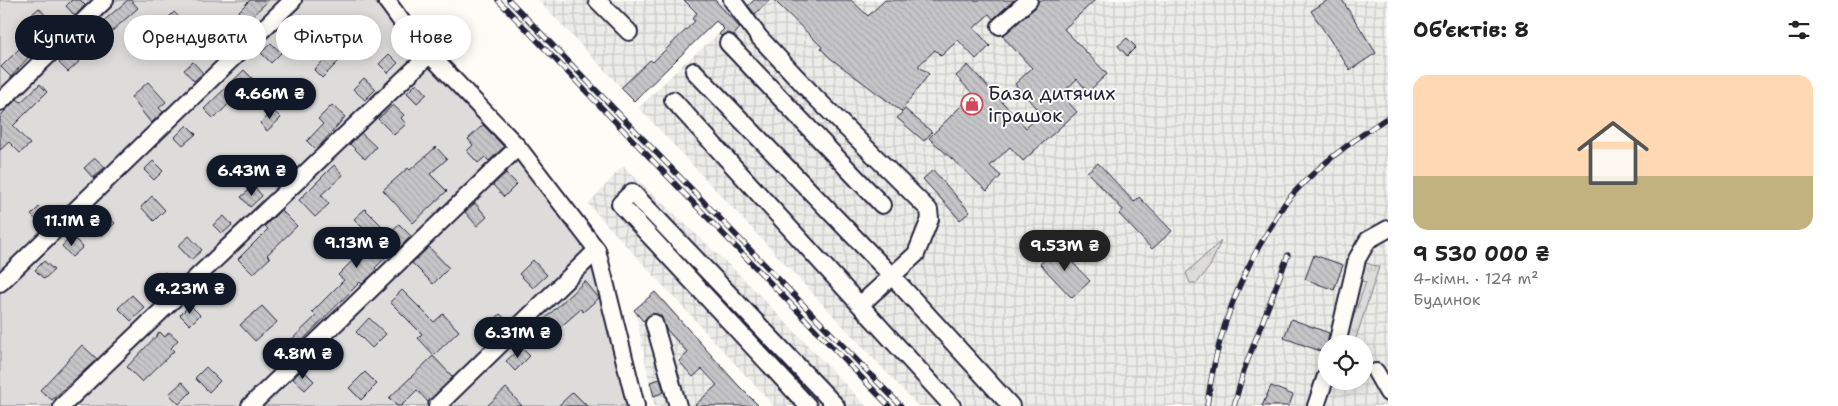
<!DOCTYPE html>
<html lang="uk">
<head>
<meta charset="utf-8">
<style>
  body { margin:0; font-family:"Shantell Sans",sans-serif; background:#f6f6f6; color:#222; height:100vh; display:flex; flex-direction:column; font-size:19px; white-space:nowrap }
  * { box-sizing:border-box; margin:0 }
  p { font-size:16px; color:#767676 }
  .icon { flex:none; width:28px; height:28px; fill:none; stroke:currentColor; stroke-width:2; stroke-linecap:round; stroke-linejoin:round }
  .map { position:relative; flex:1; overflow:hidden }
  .side { display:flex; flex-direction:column; background:#fff; width:450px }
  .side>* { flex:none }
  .banner { position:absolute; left:15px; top:15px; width:475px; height:45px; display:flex; gap:10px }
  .tools { position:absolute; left:1318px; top:335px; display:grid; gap:10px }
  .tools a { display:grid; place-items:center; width:55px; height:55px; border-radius:50%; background:#fff; box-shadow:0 2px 12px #0003; font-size:25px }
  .price { position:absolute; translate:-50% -42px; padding:0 11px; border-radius:18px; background:#111827; color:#fff; font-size:16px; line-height:32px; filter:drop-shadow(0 1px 2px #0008) }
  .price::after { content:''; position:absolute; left:50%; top:30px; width:15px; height:11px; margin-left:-8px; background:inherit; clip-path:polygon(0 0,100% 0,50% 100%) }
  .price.active { background:#222; color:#fff }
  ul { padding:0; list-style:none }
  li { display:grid; align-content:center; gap:10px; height:265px; padding:0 25px }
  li+li { border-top:1px solid #e0e0e0 }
  li span { display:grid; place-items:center; height:155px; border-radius:15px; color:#555 }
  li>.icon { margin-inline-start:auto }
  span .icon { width:90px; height:90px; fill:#fffc; stroke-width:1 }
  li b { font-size:21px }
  h2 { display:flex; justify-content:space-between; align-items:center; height:60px; padding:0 25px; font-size:21px }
  .chip { padding:0 18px; border-radius:22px; background:#fff; box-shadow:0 2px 12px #0003; font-size:18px; line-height:45px }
  .chip.active { background:#111827; color:#fff }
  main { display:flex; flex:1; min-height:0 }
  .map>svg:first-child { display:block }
  .industrial { fill:url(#industrial-grid); fill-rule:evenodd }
  .grass { fill:url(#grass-tufts); stroke:#807f8b }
  .garden { fill:#dddcdb; stroke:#807f8b }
  .building { fill:url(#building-back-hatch); stroke:#22223b }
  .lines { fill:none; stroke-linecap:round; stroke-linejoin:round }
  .minor-casing { stroke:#22223b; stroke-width:20 }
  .minor { stroke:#fdfcf7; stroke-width:16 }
  .rail-casing { stroke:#22223b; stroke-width:5.5 }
  .rail { stroke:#fdfcf7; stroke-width:4; stroke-dasharray:11; stroke-linecap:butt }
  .labels { text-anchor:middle; stroke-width:4; stroke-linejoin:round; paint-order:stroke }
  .poi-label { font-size:19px; fill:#22223b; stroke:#fdfcf7; text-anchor:start }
</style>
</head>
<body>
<main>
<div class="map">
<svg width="1388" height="406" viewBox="0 0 1388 406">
  <defs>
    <pattern id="industrial-grid" width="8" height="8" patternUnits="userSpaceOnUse" patternTransform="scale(1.25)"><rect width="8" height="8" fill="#ecece9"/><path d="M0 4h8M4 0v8" fill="none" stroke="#cacac9"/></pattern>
    <pattern id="grass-tufts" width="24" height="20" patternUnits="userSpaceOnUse" patternTransform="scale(1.25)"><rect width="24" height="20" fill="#dddcdb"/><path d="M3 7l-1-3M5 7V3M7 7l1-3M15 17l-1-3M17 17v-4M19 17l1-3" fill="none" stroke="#bdbcbd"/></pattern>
    <pattern id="building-back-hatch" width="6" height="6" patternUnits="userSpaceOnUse" patternTransform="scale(1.25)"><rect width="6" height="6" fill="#c6c6c8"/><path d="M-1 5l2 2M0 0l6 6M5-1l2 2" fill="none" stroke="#aaaaad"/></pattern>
  </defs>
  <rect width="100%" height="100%" fill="#fdfcf7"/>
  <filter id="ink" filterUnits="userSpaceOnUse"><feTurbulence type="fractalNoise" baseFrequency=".02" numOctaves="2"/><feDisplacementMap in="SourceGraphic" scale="10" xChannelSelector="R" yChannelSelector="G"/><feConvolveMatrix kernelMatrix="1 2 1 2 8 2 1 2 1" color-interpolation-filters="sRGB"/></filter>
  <g filter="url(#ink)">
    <!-- industrial -->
    <path class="industrial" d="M538,0H1388V406H918L639,108L680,67L723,30L718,23L716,22L634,101ZM1326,344H1364V381H1326Z
      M623,166L744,279L866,406H774L588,204Z
      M655,292L729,375L759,406H654L635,309Z"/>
    <!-- grass -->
    <path class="grass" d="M1221,241L1210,266L1197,283H1190L1186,273Z
      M1366,263L1379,267L1354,344H1344L1366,282L1361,281Z"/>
    <!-- garden -->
    <path class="garden" d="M0,0H373L423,59L511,153L587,247L598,269L627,406H0Z"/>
    <!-- building -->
    <path class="building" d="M72,0H80L85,5L75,16L66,6Z
      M128,0H131L138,8L103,39L94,29Z
      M250,0H269L247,21L238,12Z
      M684,0H715L740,28L734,35L726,33L721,36L719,34L724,29L716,21L634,101L621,88L650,60L653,62L695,21L692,19L697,13Z
      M754,0H770L755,14L748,6Z
      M774,0H851L868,16L885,0H1014L993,19L989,14L974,28L990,46L976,59L958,40L941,56L935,50L918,66L929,74L901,111L830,58L821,49L822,47Z
      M1039,0H1095L1064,29L1107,74L1088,92L1077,79L1061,94L1077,112L1023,161L1010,147L990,166L1001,176L987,191L929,138L973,94L956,76L968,65L1026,128L1041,114L1015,84L1032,68L1002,36L1036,7Z
      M1328,0H1342L1376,53L1350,70L1311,11Z
      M39,8L47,17L40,24L31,15Z
      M174,12L181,19L170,30L163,23Z
      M301,14L320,31L307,45L288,29Z
      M224,29L233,38L215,54L207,45Z
      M30,34L40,44L11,77L1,67L24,44L22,42Z
      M1127,38L1136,47L1127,56L1118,46Z
      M271,43L281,53L271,63L261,53Z
      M72,51L81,60L68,72L59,63Z
      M331,53L339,61L322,78L314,70Z
      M389,54L398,63L388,73L379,64Z
      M193,62L203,73L194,81L184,70Z
      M244,70L253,79L214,119L204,109Z
      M364,78L376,89L365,100L353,89Z
      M148,82L166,102L159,108L163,112L151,123L131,97Z
      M417,83L427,94L417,103L407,93Z
      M40,84L47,92L13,126L30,144L20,153L9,142L0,150V116L17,99L21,102Z
      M332,105L345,117L316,150L307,141L323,124L318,119Z
      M393,105L404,115L401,118L406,124L394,135L378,119Z
      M905,109L932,132L924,141L897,118Z
      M273,110L281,118L267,131L260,123Z
      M187,125L196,134L183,145L175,137Z
      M483,125L504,147L489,161L485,157L478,163L467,151L473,145L468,139Z
      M361,133L376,147L365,159L350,144Z
      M436,147L447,159L430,174L447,191L413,223L383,190L408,168L410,170Z
      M284,155L293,165L276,180L267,170Z
      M95,158L105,167L93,178L84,168Z
      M153,161L163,171L154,180L144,170Z
      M1098,163L1134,202L1139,197L1172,231L1152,249L1119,214L1123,210L1087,172Z
      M334,165L343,175L321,195L329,204L315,217L299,200Z
      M933,170L970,212L960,220L923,179Z
      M506,173L517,184L504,197L493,185Z
      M254,186L262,196L250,207L241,197Z
      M152,196L165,210L154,221L141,207Z
      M475,203L487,217L477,226L465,212Z
      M39,207L49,216L41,224L31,215Z
      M365,209L389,233L399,224L411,236L398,249L396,247L375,268L377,270L362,284L360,282L291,352L285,346L316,316L312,312L344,280L338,275L374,239L354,219Z
      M281,210L297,226L267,255L270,258L253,274L238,259L268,229L265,226Z
      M97,214L102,219L106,214L115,223L102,236L88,222Z
      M224,216L232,225L222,234L213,225Z
      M72,236L83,247L72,257L62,246Z
      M189,236L202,250L191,260L178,246Z
      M429,247L449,268L433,284L412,263Z
      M1058,247L1090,281L1072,298L1040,264Z
      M1314,255L1343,265L1334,290L1305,279Z
      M533,260L547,275L533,288L519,274Z
      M44,261L54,270L44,279L35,270Z
      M165,272L172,279L160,291L153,283Z
      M220,276L228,286L219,295L210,286Z
      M585,281L599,298L583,312L581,309L550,336L539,324Z
      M402,290L434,322L443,314L459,331L434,355L418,338L422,334L390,302Z
      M655,292L737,384L759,406H694L717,385L702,369L693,377L679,361L688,353L666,329L661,316L652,313L643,321L634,310Z
      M132,295L145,308L131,321L118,308Z
      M190,305L200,315L190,325L180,315Z
      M262,306L277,322L255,341L240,325Z
      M500,314L509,322L496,335L488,327Z
      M369,318L386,334L372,348L356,332Z
      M1291,319L1329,333L1326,353L1284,338Z
      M160,332L165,337L169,332L178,340L171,348L174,351L142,382L127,367Z
      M82,345L97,359L52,400L40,390Z
      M521,347L530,356L515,371L506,361Z
      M433,356L453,377L428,402L417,390L401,406H397L389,398Z
      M206,367L220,381L209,392L195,378Z
      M302,369L314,381L305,390L293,379Z
      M365,372L377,384L361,400L349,388Z
      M660,379L664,392L654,396L650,382Z
      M182,382L191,392L179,404L169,394Z
      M1271,386L1293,395L1289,406H1262Z
      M506,388L522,406H487Z
      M573,392L587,406H558Z"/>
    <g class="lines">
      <!-- minor casing -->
      <g class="minor-casing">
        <path id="minor" d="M386,0L413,37L518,147L597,250L636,406
          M597,0L629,32
          M732,0L759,37L815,97L929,210L930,219L916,254L860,305
          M1000,26L1029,0
          M728,43L882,205
          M694,71L892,276L1011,406
          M673,100L952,406
          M0,102L105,0
          M0,283L293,0
          M654,323L678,406
          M1337,344L1357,259L1368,240L1388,229
          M1376,372L1388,393
          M62,406L430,54
          M250,406L518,147
          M437,406L597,250
          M808,406L620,204L632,192L836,406
          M1316,406L1326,376"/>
      </g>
      <!-- minor -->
      <use href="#minor" class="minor"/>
      <!-- rail casing -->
      <g class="rail-casing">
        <path id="rail" d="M498,0L889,406
          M509,0L901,406
          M1207,406C1215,343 1236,282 1270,228C1275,220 1280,210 1286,202C1314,168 1352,141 1388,117
          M1234,406L1244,370L1288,255"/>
      </g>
      <!-- rail -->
      <use href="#rail" class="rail"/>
    </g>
  </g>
  <!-- icons -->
  <defs>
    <g id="shop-ring" transform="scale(1.125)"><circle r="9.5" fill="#fdfcf7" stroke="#d1495b" stroke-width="1.5"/><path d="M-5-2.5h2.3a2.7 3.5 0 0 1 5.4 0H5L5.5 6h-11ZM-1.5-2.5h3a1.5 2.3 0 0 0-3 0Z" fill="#d1495b"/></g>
  </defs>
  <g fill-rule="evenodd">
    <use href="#shop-ring" x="972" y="104"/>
  </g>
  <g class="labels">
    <!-- poi labels -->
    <g class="poi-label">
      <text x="988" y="100">База дитячих<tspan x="988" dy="22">іграшок</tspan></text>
    </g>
  </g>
</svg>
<div class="tools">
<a><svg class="icon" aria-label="locate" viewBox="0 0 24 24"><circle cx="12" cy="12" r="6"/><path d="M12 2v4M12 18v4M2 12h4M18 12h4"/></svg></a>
</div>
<b class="price" style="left:270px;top:120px">4.66M ₴</b>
<b class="price" style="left:252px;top:197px">6.43M ₴</b>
<b class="price" style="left:72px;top:247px">11.1M ₴</b>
<b class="price" style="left:357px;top:269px">9.13M ₴</b>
<b class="price active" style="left:1065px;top:272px">9.53M ₴</b>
<b class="price" style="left:190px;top:315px">4.23M ₴</b>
<b class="price" style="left:518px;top:359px">6.31M ₴</b>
<b class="price" style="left:303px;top:380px">4.8M ₴</b>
<div class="banner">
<a class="chip active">Купити</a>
<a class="chip">Орендувати</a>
<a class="chip">Фільтри</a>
<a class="chip">Нове</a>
</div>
</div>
<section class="side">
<h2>Об’єктів: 8<svg class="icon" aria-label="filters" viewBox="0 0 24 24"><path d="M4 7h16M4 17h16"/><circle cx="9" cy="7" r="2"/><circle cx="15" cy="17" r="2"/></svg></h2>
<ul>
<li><span style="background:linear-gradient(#ffd9b3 65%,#c2b280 0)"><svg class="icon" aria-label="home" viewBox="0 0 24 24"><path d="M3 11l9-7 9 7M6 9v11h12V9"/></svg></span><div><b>9 530 000 ₴</b><p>4-кімн. · 124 m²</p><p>Будинок</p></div></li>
</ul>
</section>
</main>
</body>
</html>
